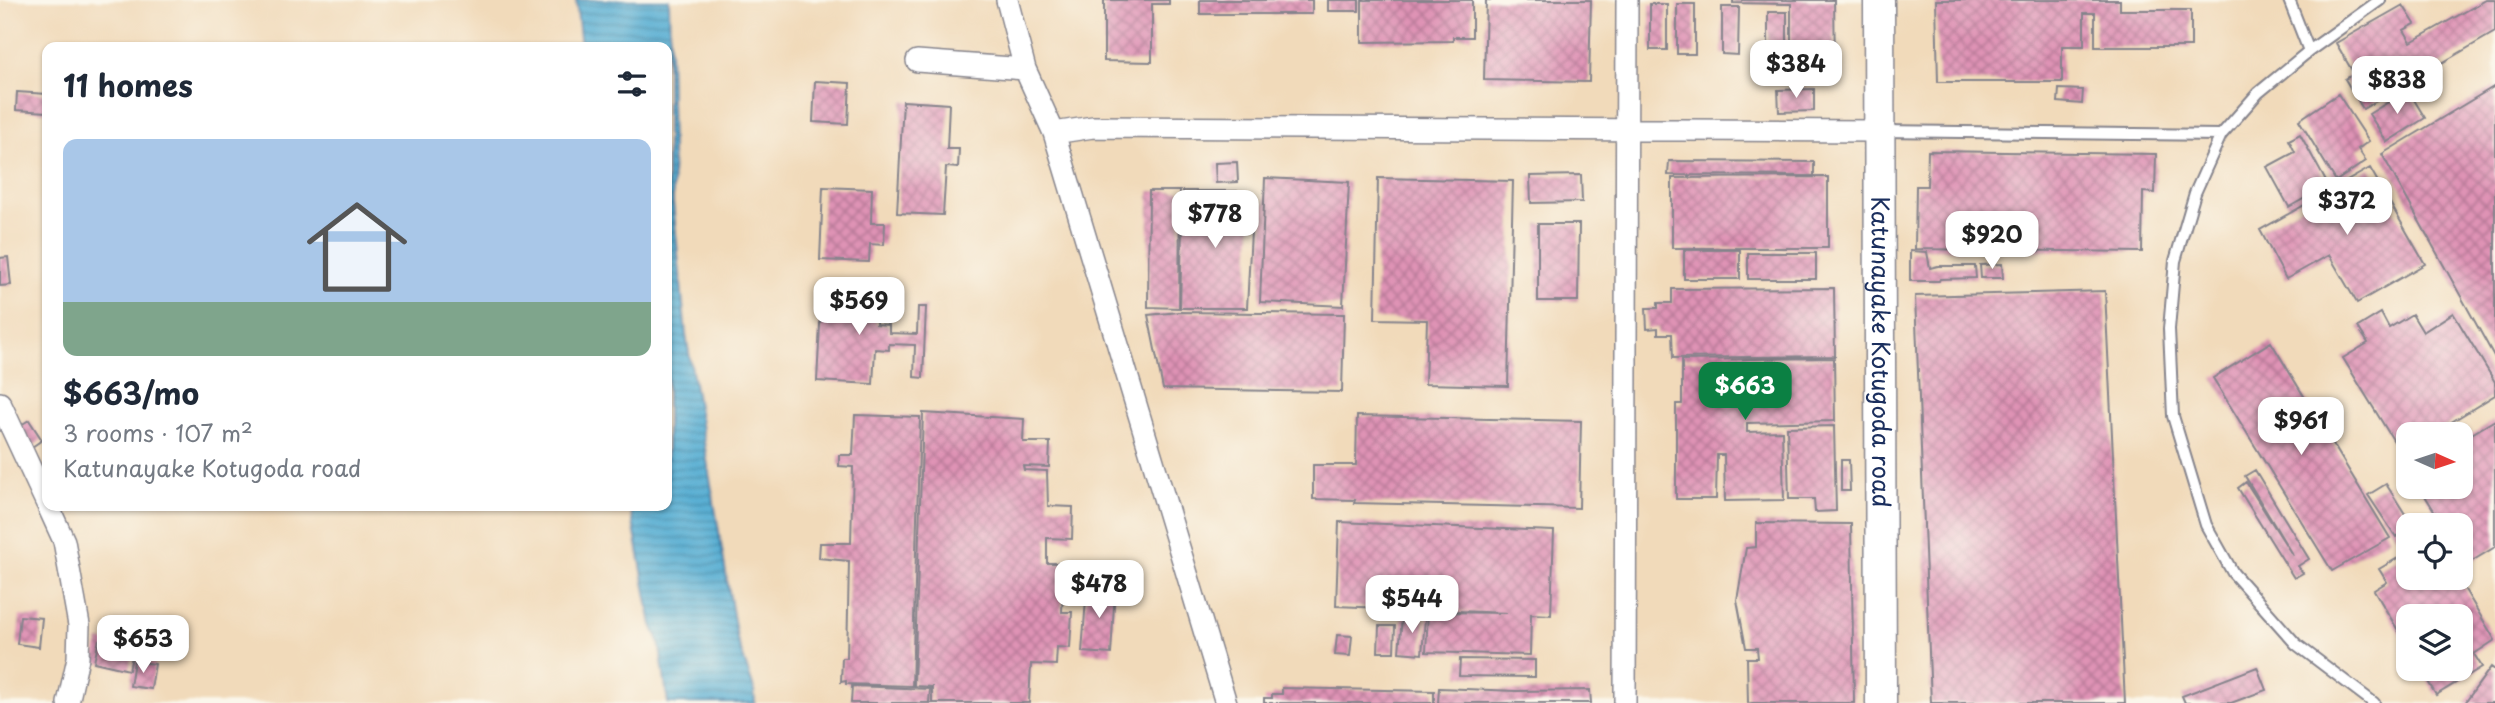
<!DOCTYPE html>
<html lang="en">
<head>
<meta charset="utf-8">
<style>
  body { margin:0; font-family:"Playpen Sans",sans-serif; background:#f6f6f7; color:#1f2937; height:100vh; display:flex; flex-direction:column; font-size:26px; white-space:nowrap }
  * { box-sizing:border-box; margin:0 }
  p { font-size:23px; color:#747a83 }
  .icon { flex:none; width:38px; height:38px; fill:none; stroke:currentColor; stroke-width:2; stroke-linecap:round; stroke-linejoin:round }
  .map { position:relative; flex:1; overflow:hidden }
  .panel { position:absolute; left:42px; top:42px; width:630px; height:469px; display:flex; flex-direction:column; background:#fff; border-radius:14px; box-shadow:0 2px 5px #0004 }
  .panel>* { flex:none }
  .needle { width:46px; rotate:93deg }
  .fabs { position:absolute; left:2396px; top:422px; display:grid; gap:14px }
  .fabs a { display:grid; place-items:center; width:77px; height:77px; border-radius:14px; background:#fff; box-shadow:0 2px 5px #0004; font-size:35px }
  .price { position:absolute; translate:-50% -60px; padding:0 16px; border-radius:14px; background:#fff; color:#222; font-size:23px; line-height:46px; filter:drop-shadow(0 2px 4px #0008) }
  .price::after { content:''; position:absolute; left:50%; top:42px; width:21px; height:16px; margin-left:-10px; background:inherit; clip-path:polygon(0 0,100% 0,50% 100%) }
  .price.on { background:#0b8043; color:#fff }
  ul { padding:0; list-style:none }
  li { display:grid; align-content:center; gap:14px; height:371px; padding:0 21px }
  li+li { border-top:2px solid #e0e1e3 }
  li span { display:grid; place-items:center; height:217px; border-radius:14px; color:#555 }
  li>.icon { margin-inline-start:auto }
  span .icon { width:126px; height:126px; fill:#fffc; stroke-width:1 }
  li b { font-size:30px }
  h2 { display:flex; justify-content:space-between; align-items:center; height:84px; padding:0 21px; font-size:30px }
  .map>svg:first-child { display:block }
  .water { fill:url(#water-rules); stroke:#386e98; stroke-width:2 }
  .building { fill:url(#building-cross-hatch) }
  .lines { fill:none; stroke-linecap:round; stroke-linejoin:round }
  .lane-casing { stroke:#86848c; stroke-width:14 }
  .street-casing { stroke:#86848c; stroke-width:24 }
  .secondary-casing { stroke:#86848c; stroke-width:33 }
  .lane { stroke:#fff; stroke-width:10 }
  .street { stroke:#fff; stroke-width:21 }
  .secondary { stroke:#fff; stroke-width:30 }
  .labels { text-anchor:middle; stroke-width:5; stroke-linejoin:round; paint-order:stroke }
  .street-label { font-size:24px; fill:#1b2f5e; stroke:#fbf7ec }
</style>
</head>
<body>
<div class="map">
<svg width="2495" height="703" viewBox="0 0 2495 703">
  <defs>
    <pattern id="water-rules" width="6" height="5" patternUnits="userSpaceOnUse" patternTransform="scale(1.75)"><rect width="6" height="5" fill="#56aed3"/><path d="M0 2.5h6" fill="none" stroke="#468eae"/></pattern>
    <pattern id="building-cross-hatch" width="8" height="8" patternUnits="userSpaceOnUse" patternTransform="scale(1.75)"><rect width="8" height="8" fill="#df93b5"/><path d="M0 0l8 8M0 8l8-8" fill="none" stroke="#b47896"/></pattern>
  </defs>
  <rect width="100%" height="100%" fill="#fbf7ec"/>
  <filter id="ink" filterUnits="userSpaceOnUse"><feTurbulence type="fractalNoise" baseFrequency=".0143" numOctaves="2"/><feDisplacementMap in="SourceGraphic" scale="14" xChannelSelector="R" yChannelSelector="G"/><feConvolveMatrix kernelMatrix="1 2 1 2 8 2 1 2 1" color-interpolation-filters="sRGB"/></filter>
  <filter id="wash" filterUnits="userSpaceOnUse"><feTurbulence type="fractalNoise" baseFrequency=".00686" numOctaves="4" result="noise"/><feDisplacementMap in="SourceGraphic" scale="28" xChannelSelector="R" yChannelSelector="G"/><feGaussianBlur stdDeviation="1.57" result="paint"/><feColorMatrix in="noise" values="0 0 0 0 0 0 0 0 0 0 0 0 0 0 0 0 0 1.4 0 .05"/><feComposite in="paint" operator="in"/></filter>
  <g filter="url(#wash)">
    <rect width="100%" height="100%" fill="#f1daba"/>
    <!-- water -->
    <path class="water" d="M576,0H669L673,203L686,335L737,639L754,689L755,703H668L659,641L652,625L630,506H667V47H581Z"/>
    <g id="blocks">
      <!-- building -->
      <path class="building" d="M1104,0H1169V4H1152V62L1104,61Z
        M1200,0H1312V14H1200Z
        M1328,0H1359V11H1328Z
        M1362,0H1472V37H1453V41L1362,42Z
        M1486,0H1591L1589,82L1484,80Z
        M1733,0H1834L1835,63H1791V4L1733,3Z
        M1936,0H2120V10H2191V47H2095V13H2084V46H2062V82H1938Z
        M2486,0H2495V32L2363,109L2345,79L2354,74L2336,43L2403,5L2415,24L2404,30L2411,42Z
        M1650,4H1667V50H1650Z
        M1677,4H1695V54H1677Z
        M1722,7H1739L1738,55L1722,54Z
        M1768,12H1787V45H1768Z
        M815,81L850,83L848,124L813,122Z
        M2495,86V358L2382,154Z
        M1814,89V111L1779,112L1778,90Z
        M2059,89L2083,90L2082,104L2058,102Z
        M2408,90L2425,118L2387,142L2369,114Z
        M17,92L47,94V112L16,110Z
        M2338,94L2369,141L2358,149L2366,161L2336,181L2299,120Z
        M903,101L949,104L947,149H959L958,168L946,167L943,215L897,213Z
        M2300,134L2328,185L2289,207L2267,167L2295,152L2289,140Z
        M1928,151L2156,154L2155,193L2143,192L2142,252L1915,249L1916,186H1927Z
        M1669,161L1814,162V176L1668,175Z
        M1237,162L1238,182L1216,183L1215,163Z
        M2370,168L2425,264L2357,303L2329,255L2286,279L2260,230Z
        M1581,175L1582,202L1531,203L1530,176Z
        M1828,177V248H1672V178Z
        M1265,178L1349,182L1343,306L1260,302Z
        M1378,178L1513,181L1508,386L1425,384L1427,320L1375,319Z
        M823,187L872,189L871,223H885L884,245L870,244L869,262L820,260Z
        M1149,191H1180L1179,308L1148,307Z
        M1183,191H1244L1243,211L1252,212L1247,308H1180Z
        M1538,224H1579L1578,301H1538Z
        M1684,250H1740V279H1684Z
        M1910,251L1927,252L1930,268L1938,266H1975L1976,278L1940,279L1939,281H1910Z
        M1748,253H1816V279H1748Z
        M8,257L11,285L0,286V258Z
        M2002,264L2003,278H1981L1980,265Z
        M822,287L877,290L876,324L889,325V333L917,334L918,307H926L923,378L914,377L915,345L889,344V350L875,349L873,384L817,381Z
        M1834,288L1835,356L1673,358L1672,334H1658V328L1647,329L1646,308H1658V303H1672V289Z
        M2105,291L2125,703H1931L1915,296Z
        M1180,312L1344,314L1342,392L1163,389L1148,315Z
        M2381,313L2389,328L2412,314L2423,332L2453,313L2495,382V395L2432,434H2408V449L2401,453L2343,358L2368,343L2358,327Z
        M2271,342L2390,538L2332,571L2213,378Z
        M1834,358L1835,421L1747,423V432L1782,431L1784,500L1725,501L1724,455H1717L1716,499H1676V404H1682V360Z
        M923,413L1024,419L1023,442H1050L1049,467L1023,466L1024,470L1047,471L1048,506L1073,507L1072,539L1047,538V563H1064L1062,612H1072L1070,648L1057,647L1056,665L1031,664L1029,703H932V687L914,686Z
        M855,415L920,417L912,686L846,684V681L841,682L842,658H847L849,561L819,558L820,543H851L853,467L839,466V455H853Z
        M1357,416L1581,421L1579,508L1354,503L1355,500L1313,499V465H1356Z
        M29,420L42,440L29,449L16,428Z
        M2495,420V547L2467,564L2460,554V525H2443L2419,486H2460V441Z
        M1834,426L1836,511L1815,512L1814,499H1789L1787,427Z
        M1841,460H1849L1850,491H1841Z
        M2255,470L2309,559L2298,566L2303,573L2294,578L2238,488L2246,482L2293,556L2245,476Z
        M2386,484L2412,525H2408V529L2396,537L2368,495Z
        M1339,522L1554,531L1551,615L1531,614L1530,655L1426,652L1428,612L1507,613L1336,606Z
        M1756,523L1851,524L1854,703H1748L1747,658H1758L1757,648H1746L1737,600L1746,548L1756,547Z
        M2408,552V578H2458L2495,640L2474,654L2482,667L2436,695L2420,668H2460V616H2408V647L2374,590L2387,582L2379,569Z
        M1087,586L1115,588L1111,654L1082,652Z
        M20,616L42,618L39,647L17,644Z
        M1402,617L1425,619L1422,654L1399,652Z
        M1379,626H1395L1394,652H1378Z
        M1337,635L1352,636L1350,656L1335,655Z
        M99,640L134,648L129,670L94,662Z
        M1460,659L1535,660V677L1459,676Z
        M134,661L155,664L151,689L130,686Z
        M2257,667L2266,690L2231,703H2185L2182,696Z
        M2491,667L2495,670V703H2465Z
        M852,686L930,689L929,703H851Z
        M1282,688L1434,691V703H1264V698H1272V694H1282Z
        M1439,688L1516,691L1590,690L1591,703H1438Z"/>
    </g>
  </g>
  <g filter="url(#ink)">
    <use href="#blocks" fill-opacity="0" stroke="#86848c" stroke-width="2"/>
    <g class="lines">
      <!-- lane casing -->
      <g class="lane-casing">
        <path id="lane" d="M2289,0L2309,51
          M1881,131L2221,135
          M2374,703L2296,644L2233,573L2206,525L2173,416L2169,329L2175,261L2195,193L2221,135L2258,93L2309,51L2380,0"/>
      </g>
      <!-- street casing -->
      <g class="street-casing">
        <path id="street" d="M1007,0L1025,69L1054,133
          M917,61L1025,69
          M0,403L47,504
          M48,506L64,541L79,625L78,658L68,703
          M1226,703L1054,133L1093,127L1879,131
          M1625,703L1627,0"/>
      </g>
      <!-- secondary casing -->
      <g class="secondary-casing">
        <g id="secondary">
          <path id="s1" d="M1879,0L1881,703"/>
        </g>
      </g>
      <!-- lane -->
      <use href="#lane" class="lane"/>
      <!-- street -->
      <use href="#street" class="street"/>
      <!-- secondary -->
      <use href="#secondary" class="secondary"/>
    </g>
  </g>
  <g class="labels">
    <!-- street labels -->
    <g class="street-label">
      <text dy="8" stroke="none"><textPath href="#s1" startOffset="352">Katunayake Kotugoda road</textPath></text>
    </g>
  </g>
</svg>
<div class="fabs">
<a><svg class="needle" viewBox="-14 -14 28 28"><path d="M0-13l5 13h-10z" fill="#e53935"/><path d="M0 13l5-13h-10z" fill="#747a83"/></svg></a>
<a><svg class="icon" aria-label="locate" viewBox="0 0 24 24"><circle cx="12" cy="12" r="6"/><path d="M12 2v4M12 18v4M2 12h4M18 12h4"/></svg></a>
<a><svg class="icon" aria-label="layers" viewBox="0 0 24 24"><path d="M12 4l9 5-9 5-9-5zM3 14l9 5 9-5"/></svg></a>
</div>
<b class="price" style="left:1796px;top:100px">$384</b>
<b class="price" style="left:2397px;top:116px">$838</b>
<b class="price" style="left:2347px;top:237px">$372</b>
<b class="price" style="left:1215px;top:250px">$778</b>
<b class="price" style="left:1992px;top:271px">$920</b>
<b class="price" style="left:859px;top:337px">$569</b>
<b class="price on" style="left:1745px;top:422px">$663</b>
<b class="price" style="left:2301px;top:457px">$961</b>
<b class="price" style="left:1099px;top:620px">$478</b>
<b class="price" style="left:1412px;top:635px">$544</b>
<b class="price" style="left:143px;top:675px">$653</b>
<section class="panel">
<h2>11 homes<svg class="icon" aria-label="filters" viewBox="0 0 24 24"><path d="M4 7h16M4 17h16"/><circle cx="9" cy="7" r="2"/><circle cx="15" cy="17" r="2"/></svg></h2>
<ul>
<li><span style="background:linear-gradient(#a9c7e8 75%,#7fa58c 0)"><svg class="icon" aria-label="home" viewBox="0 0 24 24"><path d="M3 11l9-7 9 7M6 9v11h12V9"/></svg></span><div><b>$663/mo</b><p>3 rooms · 107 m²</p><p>Katunayake Kotugoda road</p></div></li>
</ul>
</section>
</div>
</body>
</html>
